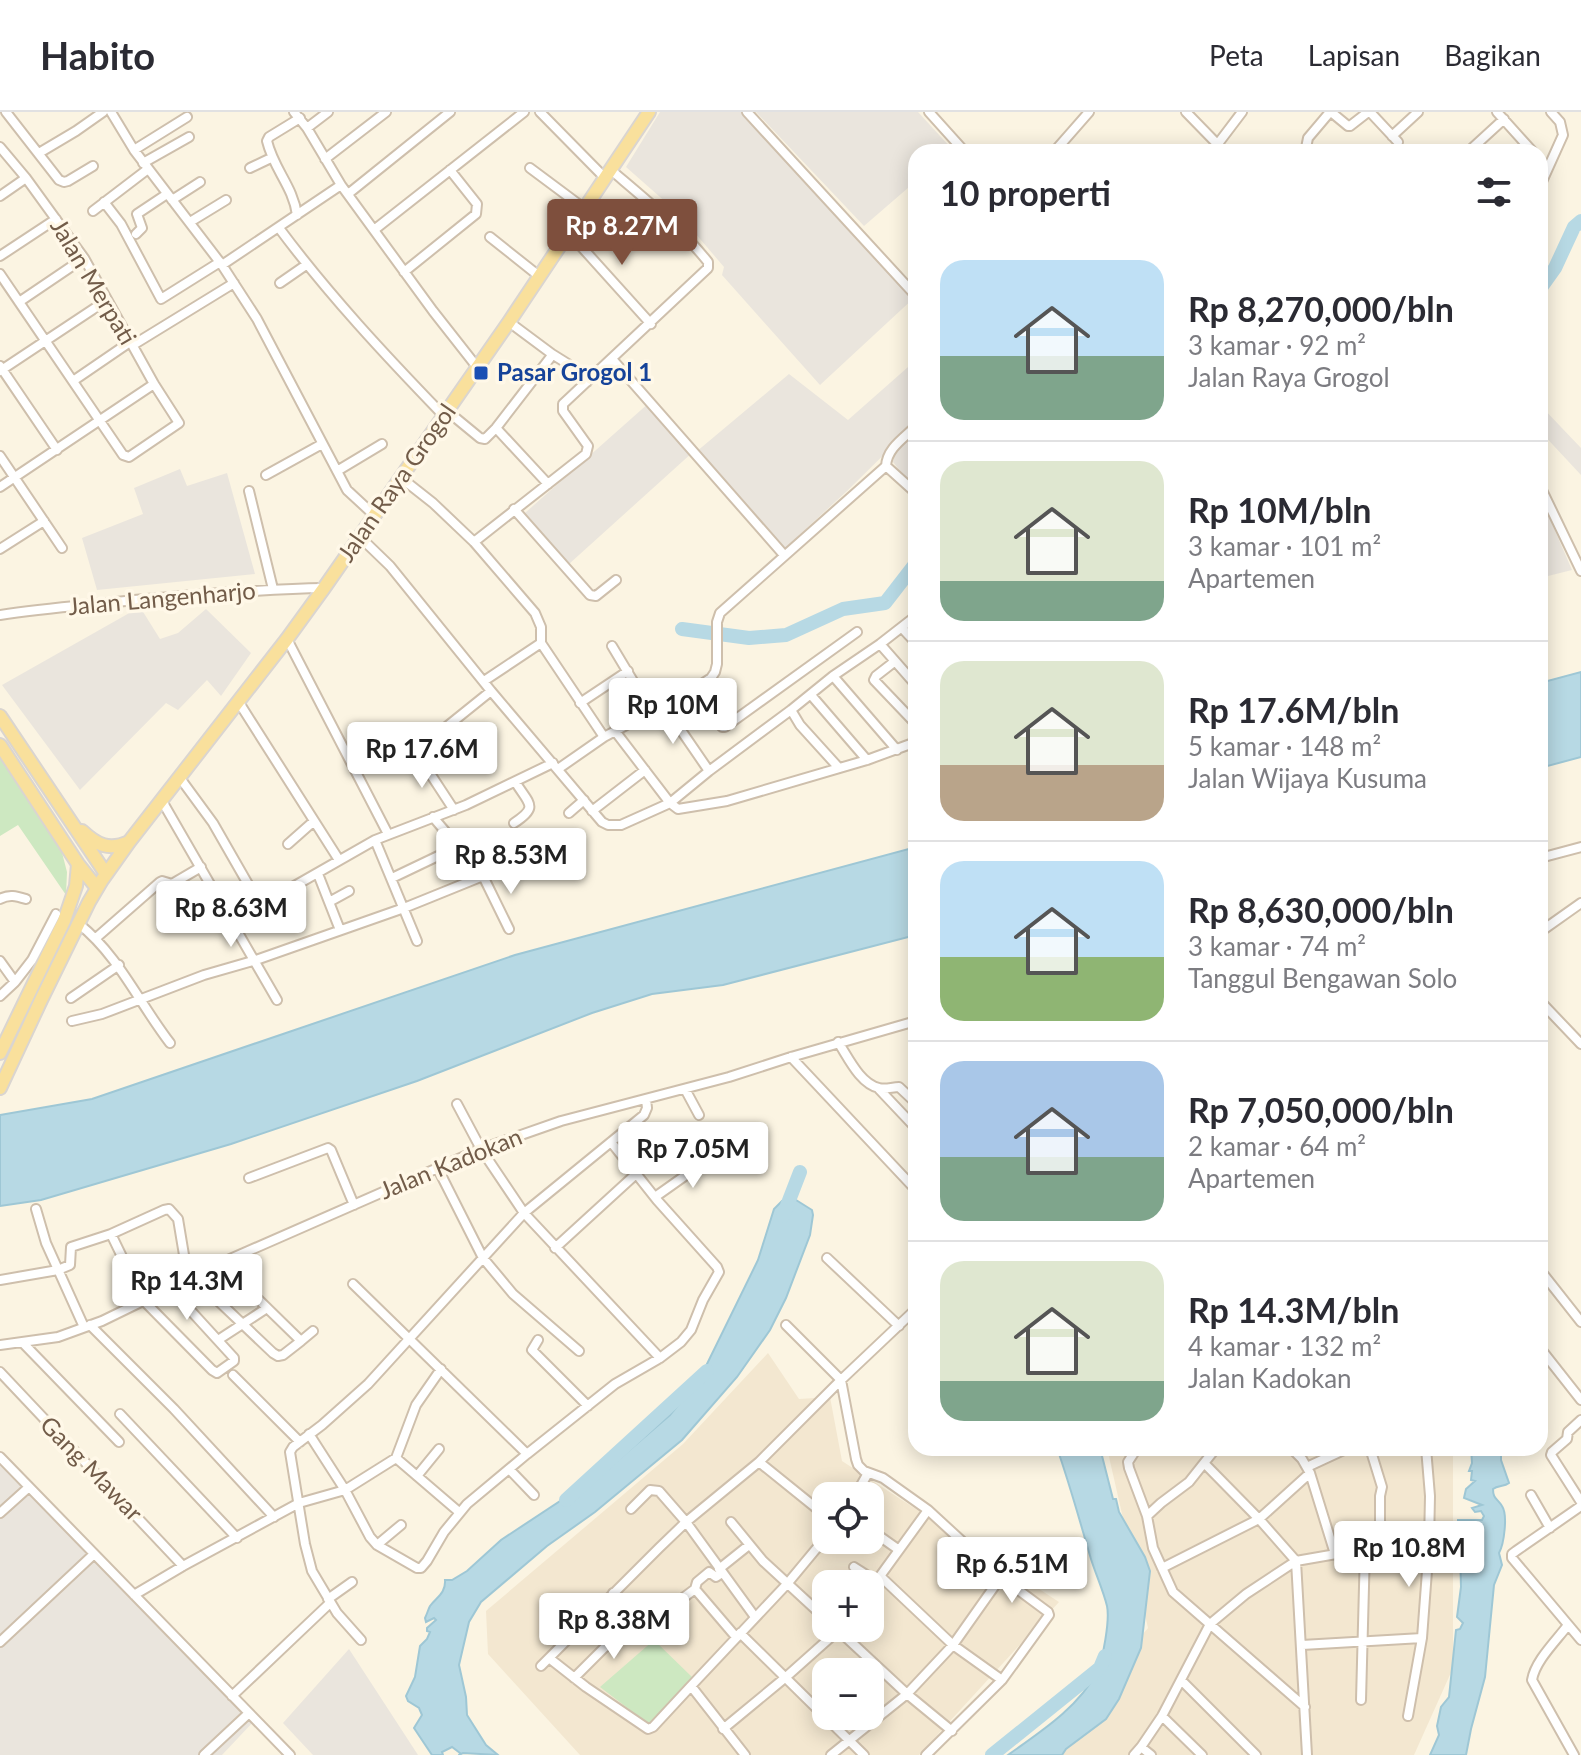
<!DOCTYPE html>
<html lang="id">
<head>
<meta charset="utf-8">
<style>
  body { margin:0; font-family:Lato,sans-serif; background:#f2f2f3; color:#2b2b33; height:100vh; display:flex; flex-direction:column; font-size:30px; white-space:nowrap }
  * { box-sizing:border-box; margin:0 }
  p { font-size:26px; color:#7c7c81 }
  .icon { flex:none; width:44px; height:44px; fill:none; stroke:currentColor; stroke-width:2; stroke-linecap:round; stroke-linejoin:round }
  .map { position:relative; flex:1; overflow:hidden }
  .panel { position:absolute; left:908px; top:32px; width:640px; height:1312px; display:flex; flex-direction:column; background:#fff; border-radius:24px; box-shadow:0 4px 20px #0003 }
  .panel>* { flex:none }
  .fabs { position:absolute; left:812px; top:1370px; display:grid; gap:16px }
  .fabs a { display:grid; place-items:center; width:72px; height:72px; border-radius:16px; background:#fff; box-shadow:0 4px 20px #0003; font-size:40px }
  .price { position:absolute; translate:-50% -68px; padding:0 18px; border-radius:8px; background:#fff; color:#222; font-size:26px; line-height:52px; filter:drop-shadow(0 2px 4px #0008) }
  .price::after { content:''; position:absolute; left:50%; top:48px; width:24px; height:18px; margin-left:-12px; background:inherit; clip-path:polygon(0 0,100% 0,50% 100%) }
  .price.active { background:#7e4f3d; color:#fff }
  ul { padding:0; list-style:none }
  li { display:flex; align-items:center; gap:24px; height:200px; padding:0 32px }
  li+li { border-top:2px solid #e1e1e2 }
  li span { display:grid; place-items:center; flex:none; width:224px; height:160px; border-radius:24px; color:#555 }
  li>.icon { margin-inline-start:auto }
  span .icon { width:96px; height:96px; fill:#fffc; stroke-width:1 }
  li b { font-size:34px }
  h2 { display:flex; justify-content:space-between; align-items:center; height:96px; padding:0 32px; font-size:34px }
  header { display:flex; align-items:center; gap:48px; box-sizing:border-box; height:112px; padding:0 40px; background:#fff; border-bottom:2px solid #e1e1e2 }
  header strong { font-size:38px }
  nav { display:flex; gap:44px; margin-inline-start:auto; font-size:28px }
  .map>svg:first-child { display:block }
  .residential { fill:#f3e7d0; fill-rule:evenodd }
  .industrial { fill:#eae5dd }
  .green { fill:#cde8c1 }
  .water { fill:#b7d9e4; stroke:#9ec7d5; stroke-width:2 }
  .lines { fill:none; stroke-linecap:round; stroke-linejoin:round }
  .river { stroke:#b7d9e4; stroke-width:14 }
  .street-casing { stroke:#cebfac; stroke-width:12 }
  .primary-casing { stroke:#dad5d0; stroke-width:16 }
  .street { stroke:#fff; stroke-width:8 }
  .primary { stroke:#f9e09c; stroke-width:12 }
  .transit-dot { fill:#1a4fb4; stroke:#fff8e8; stroke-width:3 }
  .labels { text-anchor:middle; stroke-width:7; stroke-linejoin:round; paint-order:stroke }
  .street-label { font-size:24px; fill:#725c49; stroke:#fff8e8 }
  .transit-label { font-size:24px; font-weight:bold; fill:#164399; stroke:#fff8e8; text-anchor:start }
</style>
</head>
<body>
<header>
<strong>Habito</strong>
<nav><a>Peta</a><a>Lapisan</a><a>Bagikan</a></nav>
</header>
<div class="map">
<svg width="1581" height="1643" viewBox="0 0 1581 1643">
  <rect width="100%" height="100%" fill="#fbf4e2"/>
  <!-- residential -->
  <path class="residential" d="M768,1241L799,1287L830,1285L842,1349L1059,1490L919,1643H580L488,1542L486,1499L683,1332ZM826,1384H870V1428H826ZM826,1472H870V1516H826ZM826,1560H870V1604H826Z
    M1107,1336H1453V1556L1414,1643H1040L1148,1516Z"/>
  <!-- industrial -->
  <path class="industrial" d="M660,0H741L831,99L915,185L820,273L722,163L724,155L677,100L626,55Z
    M756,0H918L952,37L949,40H916V69L864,114Z
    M916,248V311L847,379L783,438L696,340L789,262L848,308Z
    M650,290L693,340L569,452L525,401Z
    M1540,293L1581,336V363L1540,319Z
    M916,320V377L915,378L893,350L896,339Z
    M180,357L187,374L227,361L255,462L97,478L82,426L143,402L134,376Z
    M1540,384L1572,458L1540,466Z
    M140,495L160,527L178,521L206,497L251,541L221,584L207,568L178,598L166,591L80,678L2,573Z
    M0,1349L255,1608L222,1643H0Z
    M349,1537L418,1643H313L283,1611Z"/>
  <!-- green -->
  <path class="green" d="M0,644L59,729L67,760L66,783L18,713L0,724Z
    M654,1528L692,1565L650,1611H647L600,1575Z"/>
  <!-- water -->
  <path class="water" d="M1581,560V645L1540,656V571Z
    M916,735V823L723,873L652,882L592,901L417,969L231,1032L41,1088L0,1094V1003L92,987L515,843Z
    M796,1088L812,1098L813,1103L810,1123L786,1186L770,1218L737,1265L682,1328L595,1400L547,1434L481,1490L469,1510L459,1553L466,1585L467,1603L486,1633L498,1643L463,1641L459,1643L460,1641L452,1635L442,1640L443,1643H432L414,1616L422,1603L419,1596L408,1589L406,1584L415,1565L420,1534L427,1527L430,1520L427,1519V1516L436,1508L434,1506L426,1510L425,1506C427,1502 428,1498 430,1494C437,1485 446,1481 445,1468H452L467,1459L501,1428L604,1360L670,1303L689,1280L705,1256L758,1148L774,1097L782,1089Z
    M1057,1336H1100L1113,1387H1116L1119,1400L1145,1445L1150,1459L1141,1536L1119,1587L1106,1607L1066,1637L1062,1643H1008C1040,1620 1078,1596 1097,1560C1103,1547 1110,1508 1107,1494C1103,1478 1096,1463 1091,1447C1080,1410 1070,1373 1057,1336Z
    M1471,1336H1501V1348L1509,1371C1504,1375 1498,1373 1493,1377C1493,1387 1497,1386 1502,1394C1508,1403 1504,1432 1499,1441L1502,1453L1494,1473L1485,1565L1471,1617L1466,1643H1430L1439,1623L1437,1614L1441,1595L1449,1585L1456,1518L1460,1517L1463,1511L1457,1505L1461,1475L1460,1438L1471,1436L1474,1430L1472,1424L1476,1420L1461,1424L1458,1419V1408H1482L1484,1404L1481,1399L1475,1400L1472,1396L1482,1393L1464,1386L1466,1377L1475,1369L1471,1368L1472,1359H1469L1472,1351Z"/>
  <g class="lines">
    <!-- river -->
    <path class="river" d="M1540,177L1555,156L1574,115L1581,109
      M682,517L749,526L786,523L843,497L885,491L916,451
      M783,1104L800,1060
      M566,1388L707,1259
      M992,1643L1100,1556L1105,1544"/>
    <!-- street casing -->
    <g class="street-casing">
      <path id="street" d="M6,0L59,68L64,70L68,69L93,54
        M111,0L134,38L222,153L257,207L347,378L374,403
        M294,0L307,16L341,73L433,199L477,255
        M540,0L605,66
        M747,0L916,184
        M929,0L965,40
        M1186,0L1225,40
        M1331,0L1348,14H1350L1368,0
        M1370,0L1398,30
        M1497,0L1533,40
        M307,16L328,0
        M1392,24L1418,0
        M1217,33L1242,0
        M0,35L26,66L84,146L154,272L179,311L129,345L123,343L0,162
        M134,38L187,5
        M1054,40L1089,0
        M1303,40L1306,36L1308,26L1330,0
        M1468,40L1504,7
        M39,41L76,19L103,0
        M325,47L386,0
        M143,51L189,25
        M250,56L271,46
        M530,56L585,97
        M1540,74L1563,23L1560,10L1551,0
        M348,82L450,0
        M0,84L26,66
        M172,88L200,70
        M104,90L121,112L161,187L220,150
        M93,99L148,57
        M297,103C293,74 274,58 267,29L269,25L300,6
        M190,110L226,88
        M279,116C329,183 385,243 443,303
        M374,118L524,0
        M569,121L651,212
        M136,122L142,116L137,102L167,82
        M490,125L539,164
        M0,144L56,107
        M222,153L341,73
        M404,160L476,102L477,92L450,58
        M280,171L306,153
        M19,190L84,146
        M133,233L234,171
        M552,242L568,252L587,270
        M612,247L784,443
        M0,254L57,338
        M0,259L107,188
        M73,269L130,230
        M446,298L480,326L485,327L496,316L550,246L552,242L509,210
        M496,316L548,372
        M0,344L62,436
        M886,354L916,381
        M337,359L382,332
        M266,363L322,332
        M400,365L433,391L474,430L535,501L541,515V531L604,625
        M1540,374L1581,459
        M0,375L154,272
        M249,379L273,477
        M514,397L590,483L596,484L616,468
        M360,425L390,454L491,579L602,710L608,713H621L670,691L709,659L791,598L833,564L880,532L916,504
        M474,430L586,342L588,334L563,299V292L708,156V150C680,115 645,87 611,58
        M0,437L44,409
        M0,503C45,496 89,493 134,488C197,483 260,477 324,476
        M902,516L916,531
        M287,527L388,722
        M880,532L916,573
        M612,534L651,599
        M894,550L876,564L874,568L916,612
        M833,564L897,638
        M484,569L541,531
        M694,577L722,615H725L857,520
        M811,583L867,648
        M238,589L339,748
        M580,591L628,559
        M663,592L709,659
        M791,598L800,613L839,656
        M615,619L670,691L678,697L727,689L867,648L916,630
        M416,640L454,698
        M404,649L491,579
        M558,657L604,625L694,577L711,566L715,560L717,552V510L720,501L886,354C887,336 904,326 916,314
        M180,666L213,711L260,793
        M162,689L277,888
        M592,699L645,658
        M569,701L584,688
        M433,705L483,764L509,817
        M514,711C539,695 529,692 516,671
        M375,728L417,829
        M288,732L314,709
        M1540,746L1581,735
        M318,762L340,818
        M392,766L459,734
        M0,787C9,782 16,784 26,787
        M329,790L349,779
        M233,809L375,728L466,693L553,651
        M79,812C119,844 139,891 170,931
        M1540,820L1581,791
        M96,826L160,770L162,769L172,772L201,755
        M0,849L15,870L0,884
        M15,870L32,848L56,802
        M71,886L119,853
        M1540,889L1581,932
        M72,909L102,902L204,863L256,848L404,796L483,764
        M838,930C848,945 860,972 879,976C886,978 892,975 899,975L916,991
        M791,945L916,1078
        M878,976L912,1012L916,1014
        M685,977L699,1003
        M457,992L481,1037L524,1101L660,1246
        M437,1055L483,1146L513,1182L579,1239
        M249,1066L328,1036L331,1038L354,1093
        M655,1085L713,1044
        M36,1097L46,1131L84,1215
        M555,1136L636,1062
        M827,1146L899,1214
        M1540,1158L1581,1210
        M193,1165L273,1241L278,1244L283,1243L301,1229L221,1151
        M0,1168L58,1158L70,1153L71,1135L111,1122
        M353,1172L527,1342
        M170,1176L234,1246V1249L217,1261L212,1258L143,1188L111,1122L164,1098L169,1097L178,1107L188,1167
        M90,1213L174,1297L274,1405
        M786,1213L841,1268L856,1347L858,1353L864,1359L883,1366L928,1398L1001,1465L1048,1500L1049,1503L1002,1568L926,1643
        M218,1228L267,1196
        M538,1228L532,1238L588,1294
        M301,1229L313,1219
        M23,1231L119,1330
        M0,1233L58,1225L102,1209L221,1151L481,1037L561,1009L729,965L791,945L916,909
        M1540,1236L1581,1288
        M0,1260L183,1454
        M233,1263L300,1330
        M120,1302L237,1426
        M1581,1308L1568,1320L1567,1327L1552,1340L1551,1343L1581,1390
        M309,1322L345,1378L370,1425L377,1433L417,1456H421L427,1449L444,1420L467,1392L527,1342L615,1272L660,1246L681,1230L691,1218L703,1188L719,1160L717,1155L657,1088L611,1030
        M1137,1336L1128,1350L1129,1356L1147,1404L1153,1436L1173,1480L1305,1595
        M1291,1336L1302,1347L1310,1361L1335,1442
        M1370,1336L1382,1375L1380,1384V1436
        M0,1345L290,1643
        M396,1346L416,1293L441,1257
        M759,1350L826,1404
        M1204,1351L1259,1407L1296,1449L1307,1643
        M1307,1355L1348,1336
        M509,1357L534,1383
        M417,1364L439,1337
        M1531,1383L1550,1416
        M855,1384L868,1361
        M1581,1394L1516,1439L1512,1442V1446L1581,1528
        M631,1397L650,1378L659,1379L686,1410L755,1505
        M0,1401L29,1375
        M1147,1404L1161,1391L1189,1370L1216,1336
        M731,1410L763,1449L826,1507
        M875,1421L899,1438
        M377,1433L401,1413
        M854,1455L876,1469
        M1162,1456L1259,1407L1310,1361
        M719,1457L749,1433
        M722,1461L716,1465L709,1460L697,1470L695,1477L736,1525
        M880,1464L953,1533L1002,1568
        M870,1478L928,1398
        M613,1481L638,1512
        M134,1483L183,1454L299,1391L345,1378L396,1346L459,1400
        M328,1487L352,1470
        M1568,1513C1556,1529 1535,1549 1532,1568L1574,1643
        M836,1516L907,1582L952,1619
        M740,1521L864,1643
        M361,1528L337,1501L312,1459L305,1432L290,1340L293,1335L322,1313L368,1272L524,1101L644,1003L647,996L646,987
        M0,1530L94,1442
        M1302,1533L1422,1526
        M549,1546L586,1575L648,1617L653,1615L691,1574
        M541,1554L659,1436L686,1410L759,1350L841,1268L916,1197
        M574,1566L604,1536L621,1523L638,1512L667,1498L695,1477
        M1181,1568L1256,1643
        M232,1584L330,1491
        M1361,1588L1365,1437
        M1162,1604L1202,1643
        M1408,1604L1422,1526L1429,1432L1430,1384L1426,1336
        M723,1617L786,1565L841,1516
        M1141,1635L1151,1643
        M204,1643L249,1601
        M745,1643L691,1574L787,1472L826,1425
        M831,1643L907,1582L953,1533L1001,1465
        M1134,1643L1141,1635L1162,1604L1210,1512L1246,1482L1296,1449L1365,1437L1429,1432"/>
    </g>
    <!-- primary casing -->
    <g class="primary-casing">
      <path id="primary" d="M0,604L106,762
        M0,633L78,752L97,776
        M82,719C97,733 109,739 129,730
        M0,941L64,809L76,774L78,752
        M0,976L41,888L89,790L102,768L129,730L287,527L324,476L509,210L649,0"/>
    </g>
    <!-- street -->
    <use href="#street" class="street"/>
    <!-- primary -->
    <use href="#primary" class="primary"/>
  </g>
  <!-- markers -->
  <rect class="transit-dot" x="473" y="253" width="16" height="16" rx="4"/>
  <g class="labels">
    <!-- street labels -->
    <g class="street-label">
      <text transform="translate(93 170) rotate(59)" y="8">Jalan Merpati</text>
      <text transform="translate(397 371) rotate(-55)" y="8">Jalan Raya Grogol</text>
      <text transform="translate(162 487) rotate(-5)" y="8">Jalan Langenharjo</text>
      <text transform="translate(451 1052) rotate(-22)" y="8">Jalan Kadokan</text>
      <text transform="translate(91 1357) rotate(46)" y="8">Gang Mawar</text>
    </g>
    <!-- transit labels -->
    <g class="transit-label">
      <text x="497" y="269">Pasar Grogol 1</text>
    </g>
  </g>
</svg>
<div class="fabs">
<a><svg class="icon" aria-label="locate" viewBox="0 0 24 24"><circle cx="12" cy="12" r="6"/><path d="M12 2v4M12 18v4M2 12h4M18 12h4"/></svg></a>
<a>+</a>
<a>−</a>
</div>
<b class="price active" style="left:622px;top:155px">Rp 8.27M</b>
<b class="price" style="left:673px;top:634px">Rp 10M</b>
<b class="price" style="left:422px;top:678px">Rp 17.6M</b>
<b class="price" style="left:511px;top:784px">Rp 8.53M</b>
<b class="price" style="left:231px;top:837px">Rp 8.63M</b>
<b class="price" style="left:693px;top:1078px">Rp 7.05M</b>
<b class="price" style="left:187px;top:1210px">Rp 14.3M</b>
<b class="price" style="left:1409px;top:1477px">Rp 10.8M</b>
<b class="price" style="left:1012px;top:1493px">Rp 6.51M</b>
<b class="price" style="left:614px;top:1549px">Rp 8.38M</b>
<section class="panel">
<h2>10 properti<svg class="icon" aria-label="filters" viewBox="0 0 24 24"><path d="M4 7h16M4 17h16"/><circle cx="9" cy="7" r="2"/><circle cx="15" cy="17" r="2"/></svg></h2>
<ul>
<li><span style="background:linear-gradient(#bfe0f5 60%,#7fa58c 0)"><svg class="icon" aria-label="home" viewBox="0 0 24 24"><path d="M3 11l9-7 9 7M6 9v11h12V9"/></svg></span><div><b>Rp 8,270,000/bln</b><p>3 kamar · 92 m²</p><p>Jalan Raya Grogol</p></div></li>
<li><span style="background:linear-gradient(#dfe7d0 75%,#7fa58c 0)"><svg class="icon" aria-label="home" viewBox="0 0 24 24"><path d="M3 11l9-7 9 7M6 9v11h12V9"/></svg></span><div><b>Rp 10M/bln</b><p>3 kamar · 101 m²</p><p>Apartemen</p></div></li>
<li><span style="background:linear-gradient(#dfe7d0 65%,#b9a48a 0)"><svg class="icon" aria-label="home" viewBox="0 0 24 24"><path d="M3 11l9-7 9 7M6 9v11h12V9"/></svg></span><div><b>Rp 17.6M/bln</b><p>5 kamar · 148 m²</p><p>Jalan Wijaya Kusuma</p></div></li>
<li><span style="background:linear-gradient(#bfe0f5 60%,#8fb573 0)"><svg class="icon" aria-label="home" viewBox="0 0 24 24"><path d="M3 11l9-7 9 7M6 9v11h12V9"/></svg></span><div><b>Rp 8,630,000/bln</b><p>3 kamar · 74 m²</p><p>Tanggul Bengawan Solo</p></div></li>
<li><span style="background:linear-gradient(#a9c7e8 60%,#7fa58c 0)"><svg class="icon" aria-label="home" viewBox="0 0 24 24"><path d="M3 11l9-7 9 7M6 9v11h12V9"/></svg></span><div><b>Rp 7,050,000/bln</b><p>2 kamar · 64 m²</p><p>Apartemen</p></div></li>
<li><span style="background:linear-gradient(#dfe7d0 75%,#7fa58c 0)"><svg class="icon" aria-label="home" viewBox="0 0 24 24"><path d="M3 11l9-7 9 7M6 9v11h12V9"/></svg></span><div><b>Rp 14.3M/bln</b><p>4 kamar · 132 m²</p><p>Jalan Kadokan</p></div></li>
</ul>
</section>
</div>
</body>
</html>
